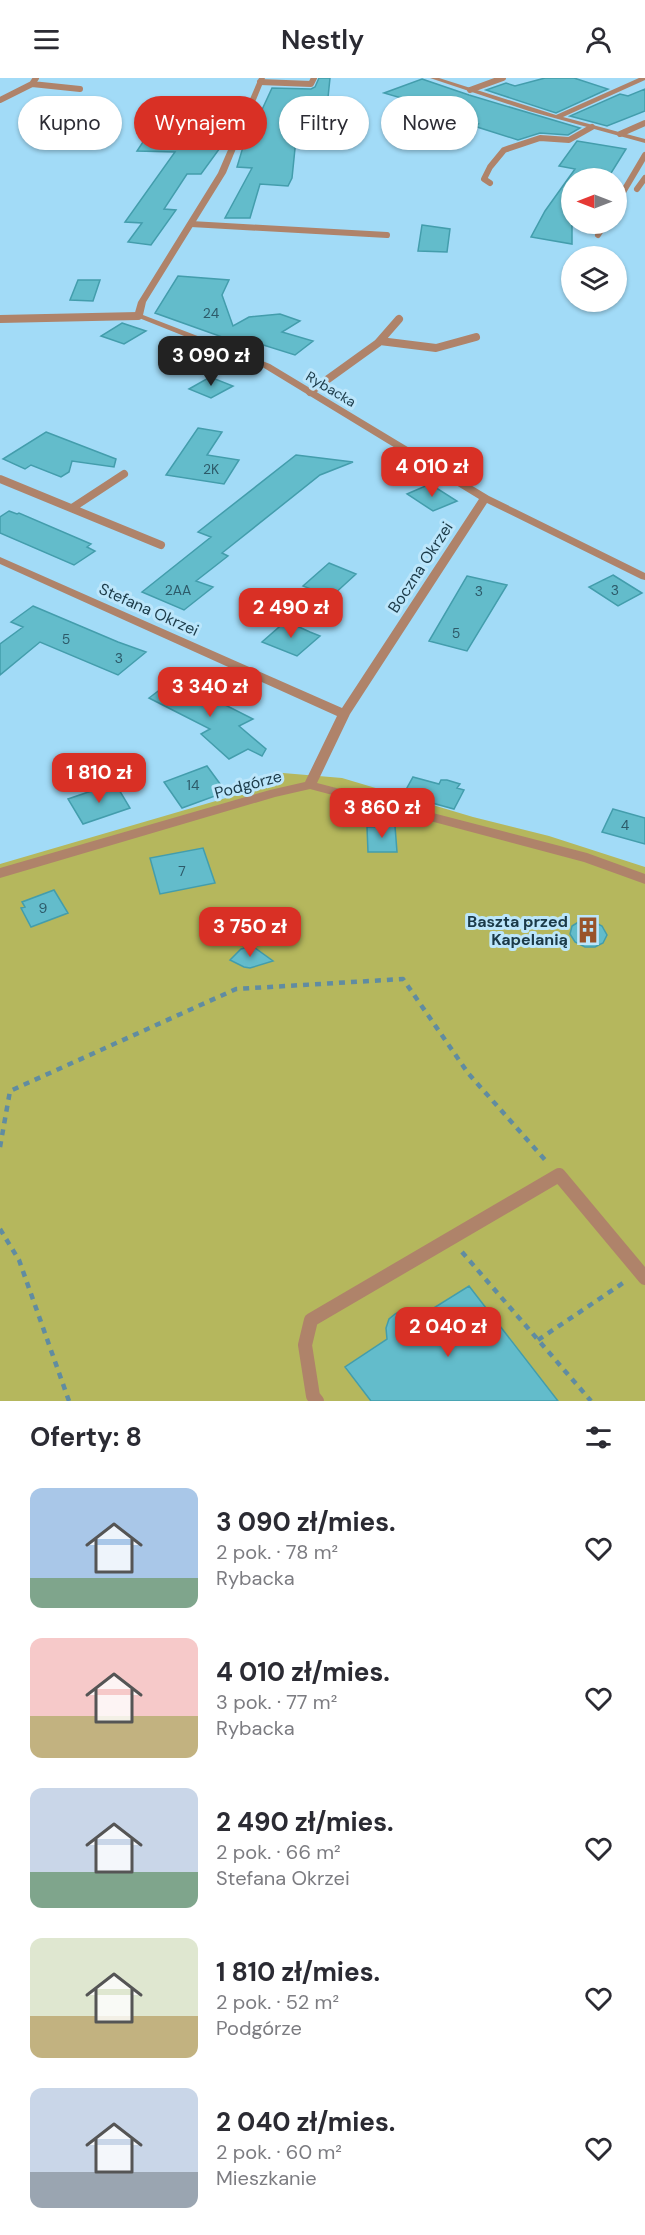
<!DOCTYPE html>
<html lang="pl">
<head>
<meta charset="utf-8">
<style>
  body { margin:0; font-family:"DM Sans",sans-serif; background:#f7f7f7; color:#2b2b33; height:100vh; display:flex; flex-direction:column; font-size:22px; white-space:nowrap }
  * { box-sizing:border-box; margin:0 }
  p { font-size:20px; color:#7c7c81 }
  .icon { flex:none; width:33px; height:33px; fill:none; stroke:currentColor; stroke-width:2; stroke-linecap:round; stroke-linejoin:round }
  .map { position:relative; height:1323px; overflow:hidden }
  .sheet { display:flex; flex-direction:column; background:#fff; flex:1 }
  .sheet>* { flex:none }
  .hud { position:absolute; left:18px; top:18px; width:609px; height:54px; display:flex; gap:12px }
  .needle { width:39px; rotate:270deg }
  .buttons { position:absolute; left:561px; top:90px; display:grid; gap:12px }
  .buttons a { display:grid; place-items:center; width:66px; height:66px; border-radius:50%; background:#fff; box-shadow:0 2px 4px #0004; font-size:30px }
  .price { position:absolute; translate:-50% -51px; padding:0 14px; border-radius:12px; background:#d93025; color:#fff; font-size:20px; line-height:39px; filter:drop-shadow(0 2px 3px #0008) }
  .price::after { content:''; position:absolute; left:50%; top:36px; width:18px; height:14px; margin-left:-9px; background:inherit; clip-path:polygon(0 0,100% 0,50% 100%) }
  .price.on { background:#222; color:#fff }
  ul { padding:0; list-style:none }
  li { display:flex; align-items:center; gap:18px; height:150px; padding:0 30px }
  li span { display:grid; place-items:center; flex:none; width:168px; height:120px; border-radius:12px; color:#555 }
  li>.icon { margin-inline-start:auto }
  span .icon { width:72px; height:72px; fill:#fffc; stroke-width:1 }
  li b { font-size:26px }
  h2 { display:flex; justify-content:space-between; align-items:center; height:72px; padding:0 30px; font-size:26px }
  .pill { padding:0 21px; border-radius:27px; background:#fff; box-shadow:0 2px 4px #0004; font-size:21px; line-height:54px }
  .pill.on { background:#d93025; color:#fff }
  header { display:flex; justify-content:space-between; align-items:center; height:78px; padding:0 30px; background:#fff; font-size:27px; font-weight:600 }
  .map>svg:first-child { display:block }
  .green { fill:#b5b75d }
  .building { fill:#63bccb; stroke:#439dac; stroke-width:1.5 }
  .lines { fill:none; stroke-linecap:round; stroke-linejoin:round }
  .path { stroke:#608ca1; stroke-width:4.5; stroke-dasharray:6 6; stroke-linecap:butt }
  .lane-far2 { stroke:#af836a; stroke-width:6 }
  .lane-far1 { stroke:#af836a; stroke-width:8 }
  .lane { stroke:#af836a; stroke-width:14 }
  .street { fill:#af836a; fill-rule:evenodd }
  .labels { text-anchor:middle; stroke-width:6; stroke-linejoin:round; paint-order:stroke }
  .number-label { font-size:14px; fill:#2d5a69 }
  .far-street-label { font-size:14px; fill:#1b3a48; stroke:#bce6fb }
  .street-label { font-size:16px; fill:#1b3a48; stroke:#bce6fb }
  .poi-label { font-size:16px; font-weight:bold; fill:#1b3a48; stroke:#bce6fb; text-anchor:end }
</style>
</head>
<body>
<header><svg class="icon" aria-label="menu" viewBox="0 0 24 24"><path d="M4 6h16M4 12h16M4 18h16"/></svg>Nestly<svg class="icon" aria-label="person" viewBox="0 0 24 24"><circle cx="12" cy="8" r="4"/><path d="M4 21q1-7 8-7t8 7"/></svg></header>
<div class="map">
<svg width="645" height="1323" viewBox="0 0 645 1323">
  <rect width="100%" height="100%" fill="#a2dbf7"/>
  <!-- green -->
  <path class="green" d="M283,695L342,700L473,739L549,758L645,789V1323H0V786L264,709Z"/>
  <!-- building -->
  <path class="building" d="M319,0H330L326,39L315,38L309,51H297L292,100L288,108L260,106L250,140H225L252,90L237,89L249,49H254L272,10L311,11L315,9Z
    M545,0H574L608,11L556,35L486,12L506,5L515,8Z
    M422,1L469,17L580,50L568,57L540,55L518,62L474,48L478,46L453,38L456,36L384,15Z
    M645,11V33L607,48L570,38L620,16L628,18Z
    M156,44L236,48L201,96H187L164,131L176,132L151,167L128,164L142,145L125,144L175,74L137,73Z
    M577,63L626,71L608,100H572V166L531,159L545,133L575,91L559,88Z
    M422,147L450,151L447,174L418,173Z
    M178,198L229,202L222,217L233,248L249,239L280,236L300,243L282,254L313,263L295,277L257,265L250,269L155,235Z
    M78,202H100L93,223L70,222Z
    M122,245L146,253L124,266L101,258Z
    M210,299L233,308L211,320L189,311Z
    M198,350L222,354L207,377L239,382L224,406L166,397Z
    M46,354L116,381L114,389L72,383L69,394L61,399L31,387L25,391L3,381Z
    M296,377L353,384L320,397L222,475L228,478L196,503L213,509L184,532L142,514L211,459L198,454Z
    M430,406L457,423L433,433L407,416Z
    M9,433L17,436L19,435L91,466L87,469L95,473L74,487L0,455V439Z
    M329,485L356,496L331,519L303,508Z
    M613,497L642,515L618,528L589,509Z
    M467,498L507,507L467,573L429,563Z
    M33,528L118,564L146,574L118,597L40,564L0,597V566L23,549L11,544Z
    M286,543L310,554L320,558L297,578L262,564Z
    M174,601L253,641L239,648L266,671L262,678L248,671L229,681L201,656L210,651L149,620Z
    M207,688L226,714L182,730L164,704Z
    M413,699L439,706L441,702H447L460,706L457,710L464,712L454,731L403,717Z
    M115,705L130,730L83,746L68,721Z
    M613,731L645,740V766L602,754Z
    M395,748L397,774H368L367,749Z
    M203,770L215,805L160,816L150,780Z
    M54,812L68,835L31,849L21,830L25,829L22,824Z
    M580,843H592L602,848L607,857L603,865L595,869H585L575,864L570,856L572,848Z
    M248,869L255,870L273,883L250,890L244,889L230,882L241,871Z
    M469,1208L558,1323H371L345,1289L387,1261L386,1250L389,1241L395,1236L404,1231L429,1233Z"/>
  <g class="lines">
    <!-- path -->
    <path class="path" d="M0,1069L10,1013L236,911L403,901L468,995L546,1083
      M0,1151L19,1182L69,1323
      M462,1174L591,1323
      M538,1262L626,1203"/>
    <!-- lane-far2 -->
    <path class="lane-far2" d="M36,0L32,6L80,11
      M260,4L311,6L314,0
      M470,12L503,0
      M0,22L32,6
      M620,56L645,45
      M490,105L484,101L490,89L504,72L540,60L569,62L592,49
      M637,111L645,100
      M616,126L645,77
      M191,146L387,157
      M598,157L605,146"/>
    <!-- lane-far1 -->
    <path class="lane-far1" d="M0,241L138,238
      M380,263L436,270L476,259
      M310,314L378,265L399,241
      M0,401L161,467
      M72,430L124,396"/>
    <!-- lane -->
    <path class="lane" d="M317,1323L313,1318L305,1267L311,1242L559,1097L645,1200"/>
    <!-- street -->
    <path class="street" d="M259,0H265L226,95L146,224L143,237L270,286L489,418L645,495V502L641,501L487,425L350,636L317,705L587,775L645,796V806L584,784L310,711L275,719L0,800V790L270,712L305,704L337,638L0,486V479L342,630L479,421L264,290L134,238L138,224L218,95Z
      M430,0H439L556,37L639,0H645V2L563,39L645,61V65L529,33Z"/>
  </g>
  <!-- icons -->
  <defs>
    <g id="building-bare" transform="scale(2.07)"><path d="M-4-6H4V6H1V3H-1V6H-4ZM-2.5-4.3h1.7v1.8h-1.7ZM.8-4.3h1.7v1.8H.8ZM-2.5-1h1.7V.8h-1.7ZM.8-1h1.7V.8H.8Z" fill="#995329" stroke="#bce6fb" stroke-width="2.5" paint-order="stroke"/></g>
  </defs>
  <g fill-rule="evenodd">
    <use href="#building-bare" x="588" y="852"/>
  </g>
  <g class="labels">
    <!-- number labels -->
    <g class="number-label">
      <text x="211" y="240">24</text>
      <text x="211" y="396">2K</text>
      <text x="178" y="517">2AA</text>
      <text x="615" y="517">3</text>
      <text x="479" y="518">3</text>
      <text x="456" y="560">5</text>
      <text x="66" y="566">5</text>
      <text x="119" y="585">3</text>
      <text x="193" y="712">14</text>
      <text x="625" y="752">4</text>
      <text x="182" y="798">7</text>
      <text x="43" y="835">9</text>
    </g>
    <!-- far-street labels -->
    <g class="far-street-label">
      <text transform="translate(331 311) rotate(31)" y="5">Rybacka</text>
    </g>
    <!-- street labels -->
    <g class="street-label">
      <text transform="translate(420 489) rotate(-57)" y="6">Boczna Okrzei</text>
      <text transform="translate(149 531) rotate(24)" y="6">Stefana Okrzei</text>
      <text transform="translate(248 706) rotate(-15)" y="6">Podgórze</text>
    </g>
    <!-- poi labels -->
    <g class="poi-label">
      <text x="568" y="849">Baszta przed<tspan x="568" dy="18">Kapelanią</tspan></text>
    </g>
  </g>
</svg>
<div class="buttons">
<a><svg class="needle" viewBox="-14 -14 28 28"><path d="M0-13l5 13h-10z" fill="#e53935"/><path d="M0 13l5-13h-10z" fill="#7c7c81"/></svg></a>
<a><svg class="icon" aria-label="layers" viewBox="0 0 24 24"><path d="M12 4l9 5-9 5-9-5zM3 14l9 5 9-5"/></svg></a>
</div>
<b class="price on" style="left:211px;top:309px">3 090 zł</b>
<b class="price" style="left:432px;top:420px">4 010 zł</b>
<b class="price" style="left:291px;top:561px">2 490 zł</b>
<b class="price" style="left:210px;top:640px">3 340 zł</b>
<b class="price" style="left:99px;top:726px">1 810 zł</b>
<b class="price" style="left:382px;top:761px">3 860 zł</b>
<b class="price" style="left:250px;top:880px">3 750 zł</b>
<b class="price" style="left:448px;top:1280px">2 040 zł</b>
<div class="hud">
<a class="pill">Kupno</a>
<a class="pill on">Wynajem</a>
<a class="pill">Filtry</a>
<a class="pill">Nowe</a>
</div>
</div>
<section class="sheet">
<h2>Oferty: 8<svg class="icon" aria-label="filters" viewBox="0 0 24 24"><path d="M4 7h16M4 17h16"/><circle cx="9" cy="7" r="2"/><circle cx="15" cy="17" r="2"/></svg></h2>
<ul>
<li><span style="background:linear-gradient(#a9c7e8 75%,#7fa58c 0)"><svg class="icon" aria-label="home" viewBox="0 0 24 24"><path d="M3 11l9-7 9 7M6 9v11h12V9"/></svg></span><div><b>3 090 zł/mies.</b><p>2 pok. · 78 m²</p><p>Rybacka</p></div><svg class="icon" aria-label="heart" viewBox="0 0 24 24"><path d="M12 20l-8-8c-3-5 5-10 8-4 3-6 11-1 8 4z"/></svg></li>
<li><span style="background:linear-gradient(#f6c9c9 65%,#c2b280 0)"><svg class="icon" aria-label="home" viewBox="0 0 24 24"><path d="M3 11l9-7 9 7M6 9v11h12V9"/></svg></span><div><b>4 010 zł/mies.</b><p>3 pok. · 77 m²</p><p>Rybacka</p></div><svg class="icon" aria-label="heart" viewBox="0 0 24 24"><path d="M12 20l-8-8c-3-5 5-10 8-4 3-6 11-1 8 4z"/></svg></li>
<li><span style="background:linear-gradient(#c9d6e8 70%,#7fa58c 0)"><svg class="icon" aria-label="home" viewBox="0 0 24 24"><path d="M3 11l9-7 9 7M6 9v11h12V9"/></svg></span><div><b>2 490 zł/mies.</b><p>2 pok. · 66 m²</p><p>Stefana Okrzei</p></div><svg class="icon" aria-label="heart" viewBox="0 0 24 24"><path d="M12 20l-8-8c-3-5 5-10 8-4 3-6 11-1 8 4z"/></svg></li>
<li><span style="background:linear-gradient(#dfe7d0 65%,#c2b280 0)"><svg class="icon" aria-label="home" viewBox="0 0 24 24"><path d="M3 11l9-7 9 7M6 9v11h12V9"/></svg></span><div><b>1 810 zł/mies.</b><p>2 pok. · 52 m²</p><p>Podgórze</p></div><svg class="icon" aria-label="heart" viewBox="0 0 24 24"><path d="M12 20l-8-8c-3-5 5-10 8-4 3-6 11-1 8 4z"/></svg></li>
<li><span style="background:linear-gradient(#c9d6e8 70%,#9aa5b1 0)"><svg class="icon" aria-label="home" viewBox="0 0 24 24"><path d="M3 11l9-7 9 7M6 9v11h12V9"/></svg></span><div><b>2 040 zł/mies.</b><p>2 pok. · 60 m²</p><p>Mieszkanie</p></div><svg class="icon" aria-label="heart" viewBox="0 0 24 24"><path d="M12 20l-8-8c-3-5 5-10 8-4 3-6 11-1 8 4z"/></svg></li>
</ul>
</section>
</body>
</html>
